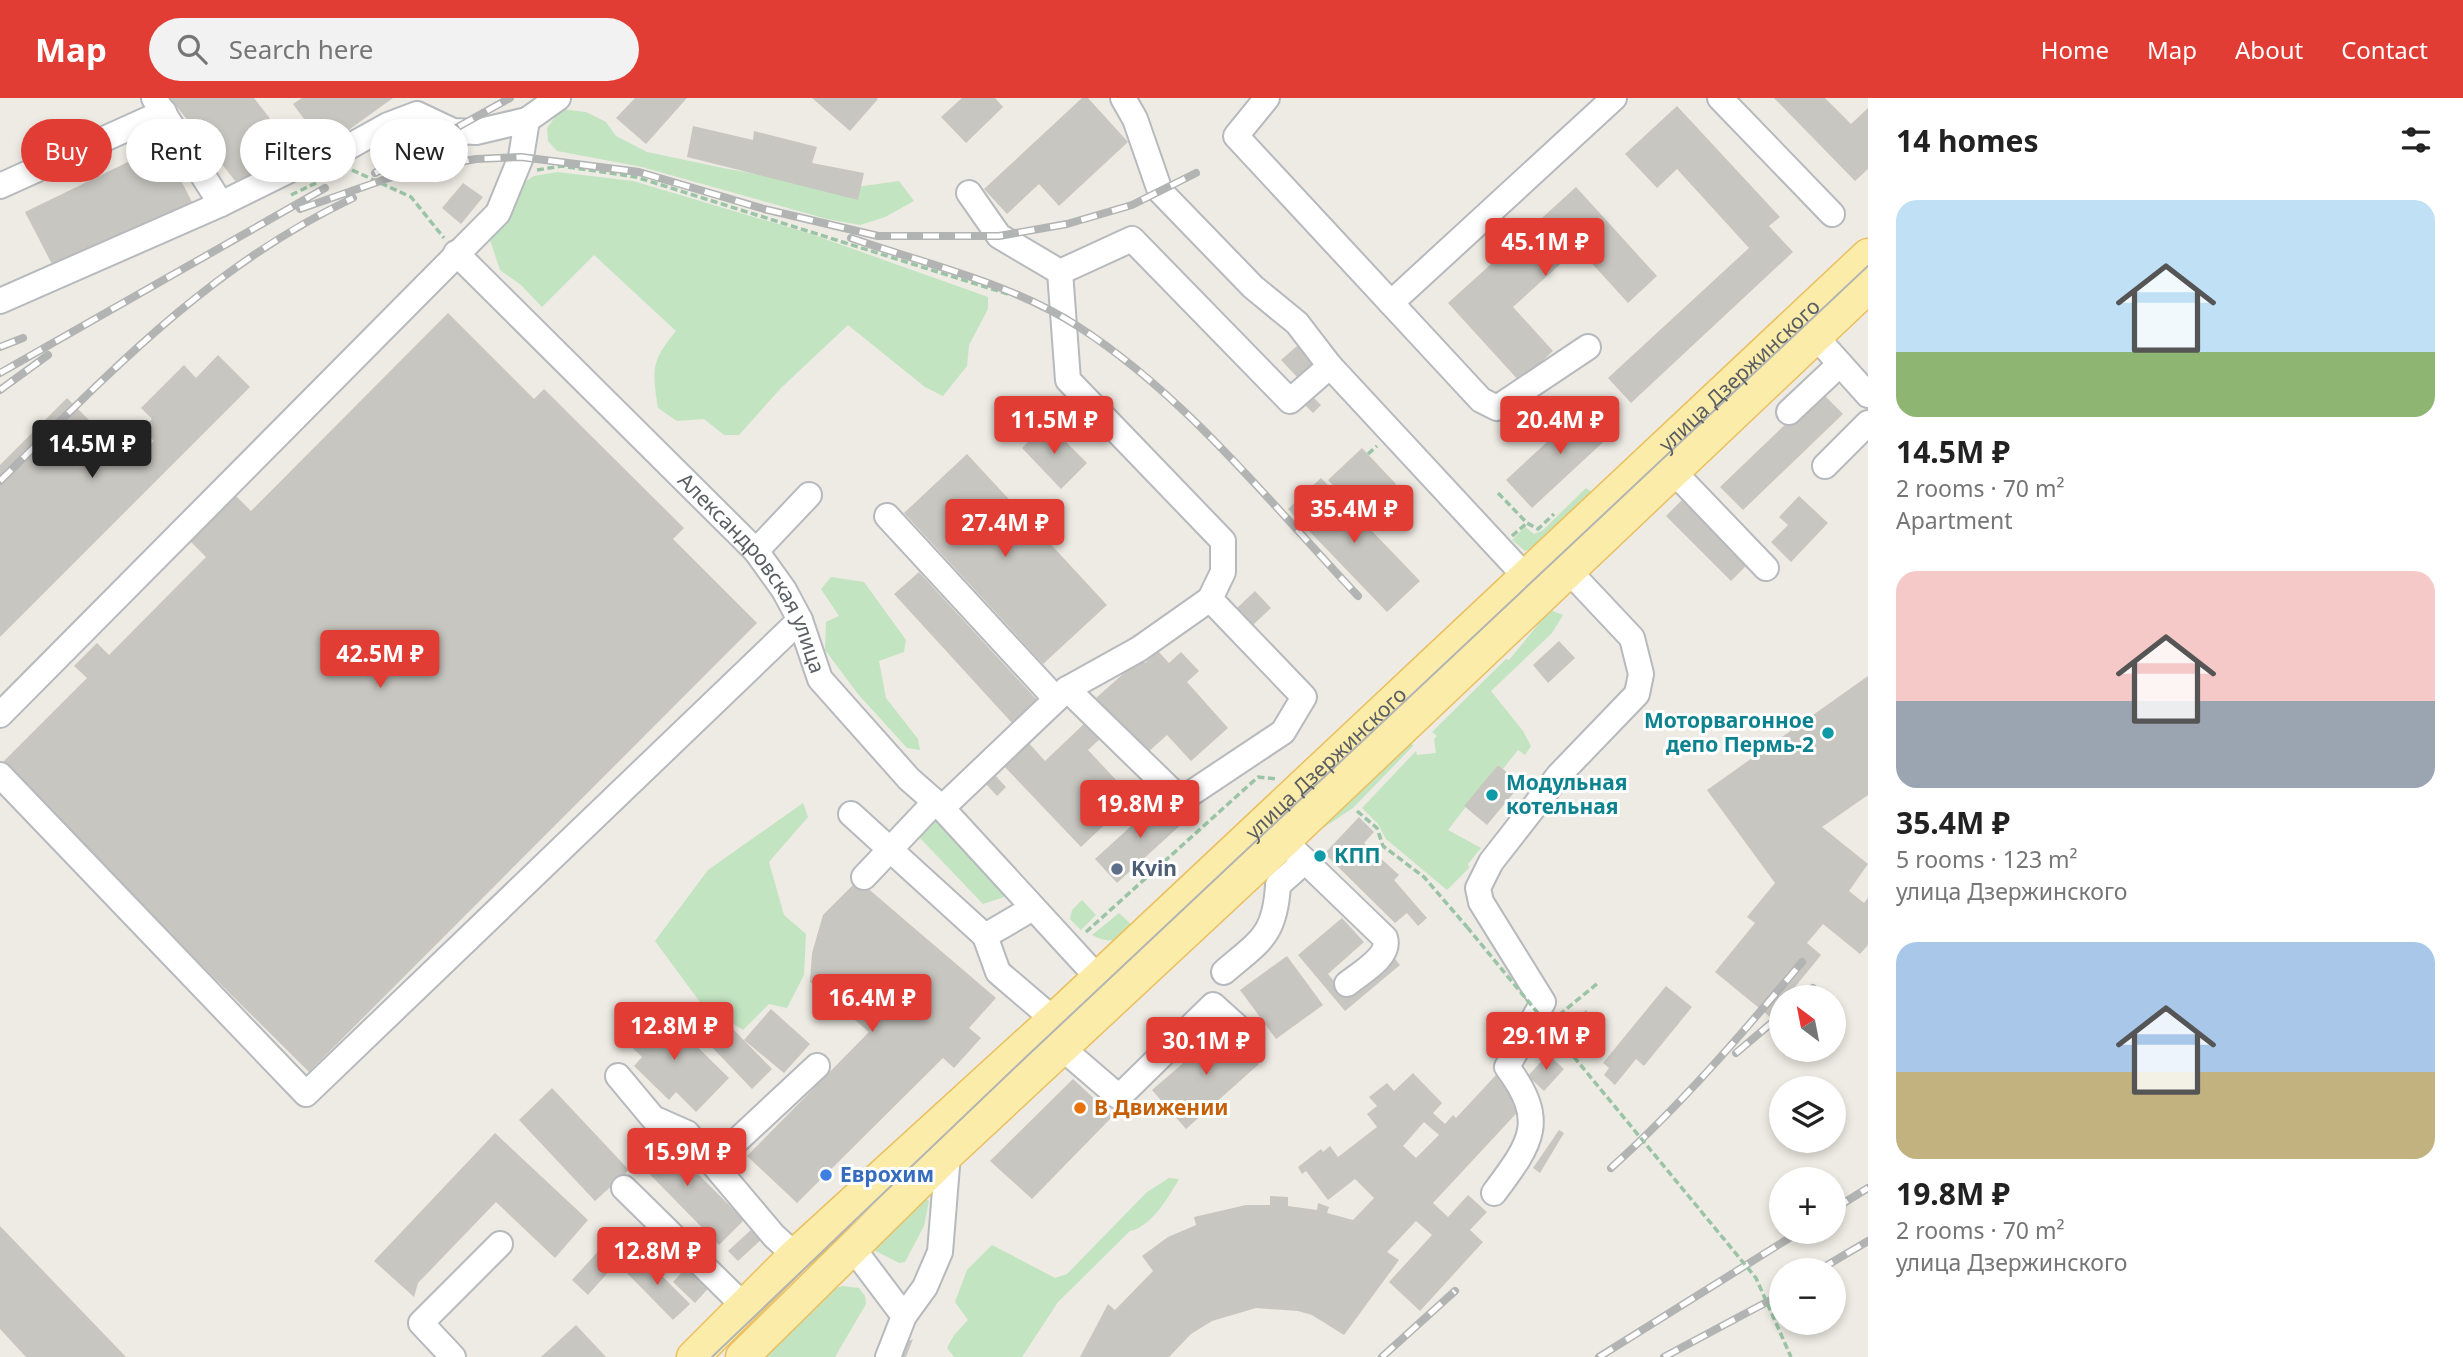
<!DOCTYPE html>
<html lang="en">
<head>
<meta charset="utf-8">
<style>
  body { margin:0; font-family:"Noto Sans",sans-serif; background:#f2f2f2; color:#222; height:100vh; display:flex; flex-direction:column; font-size:26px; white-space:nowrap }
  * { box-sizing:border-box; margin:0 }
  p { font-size:23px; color:#767676 }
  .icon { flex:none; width:38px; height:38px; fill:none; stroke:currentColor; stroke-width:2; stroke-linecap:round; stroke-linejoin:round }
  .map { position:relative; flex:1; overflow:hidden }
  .panel { display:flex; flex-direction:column; background:#fff; width:595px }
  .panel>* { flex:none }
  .guide { position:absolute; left:21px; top:21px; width:665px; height:63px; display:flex; gap:14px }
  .needle { width:46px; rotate:328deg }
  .controls { position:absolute; left:1769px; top:887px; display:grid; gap:14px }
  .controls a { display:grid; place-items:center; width:77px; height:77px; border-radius:50%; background:#fff; box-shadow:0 4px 10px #0003; font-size:35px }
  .price { position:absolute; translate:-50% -60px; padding:0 16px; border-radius:7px; background:#e13d35; color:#fff; font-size:23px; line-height:46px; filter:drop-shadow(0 2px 4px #0008) }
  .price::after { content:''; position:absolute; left:50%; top:42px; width:21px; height:16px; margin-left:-10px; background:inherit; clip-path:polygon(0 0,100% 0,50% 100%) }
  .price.current { background:#222; color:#fff }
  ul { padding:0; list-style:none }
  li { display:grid; align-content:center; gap:14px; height:371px; padding:0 28px }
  li span { display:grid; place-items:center; height:217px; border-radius:21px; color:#555 }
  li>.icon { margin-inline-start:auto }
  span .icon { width:126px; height:126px; fill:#fffc; stroke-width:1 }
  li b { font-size:30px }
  h2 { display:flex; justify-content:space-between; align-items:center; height:84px; padding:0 28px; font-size:30px }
  .chip { padding:0 24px; border-radius:32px; background:#fff; box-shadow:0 4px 10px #0003; font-size:24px; line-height:63px }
  .chip.current { background:#e13d35; color:#fff }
  header { display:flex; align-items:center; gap:42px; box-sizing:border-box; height:98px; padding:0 35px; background:#e13d35; color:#fff }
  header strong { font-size:33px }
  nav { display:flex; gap:38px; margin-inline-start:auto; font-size:24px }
  .search { width:490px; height:63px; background:#f2f2f2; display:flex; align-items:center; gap:18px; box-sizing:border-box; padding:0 24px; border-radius:38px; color:#767676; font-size:26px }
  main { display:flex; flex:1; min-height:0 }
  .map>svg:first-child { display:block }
  .green { fill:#c2e4c1 }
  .building { fill:#c8c6c0; fill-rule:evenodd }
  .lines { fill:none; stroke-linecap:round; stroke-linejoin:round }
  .minor-casing { stroke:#b6b9bd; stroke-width:28 }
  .major-casing { stroke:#ebbf5f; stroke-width:35 }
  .path { stroke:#9ac4a5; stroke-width:3.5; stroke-dasharray:7 3.5; stroke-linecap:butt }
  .minor { stroke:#fff; stroke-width:24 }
  .major { stroke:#fbecaa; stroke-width:32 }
  .tram { stroke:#b2b3b3; stroke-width:2 }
  .rail-casing { stroke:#b2b3b3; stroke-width:8 }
  .rail { stroke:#fff; stroke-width:5; stroke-dasharray:16; stroke-linecap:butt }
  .path-bridge { stroke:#9ac4a5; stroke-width:3.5; stroke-dasharray:7 3.5; stroke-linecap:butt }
  .culture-dot { fill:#0f9aa8; stroke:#fff; stroke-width:2.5 }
  .service-dot { fill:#5c6f8a; stroke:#fff; stroke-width:2.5 }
  .food-dot { fill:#e8710a; stroke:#fff; stroke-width:2.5 }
  .shop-dot { fill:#3f7fe0; stroke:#fff; stroke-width:2.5 }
  .labels { text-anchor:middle; stroke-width:6; stroke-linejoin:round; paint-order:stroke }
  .street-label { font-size:21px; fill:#5b5f63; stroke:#fff }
  .culture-label { font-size:21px; font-weight:bold; fill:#0d838f; stroke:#fff; text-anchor:start }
  .service-label { font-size:21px; font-weight:bold; fill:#4e5e75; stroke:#fff; text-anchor:start }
  .food-label { font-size:21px; font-weight:bold; fill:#c56008; stroke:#fff; text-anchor:start }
  .shop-label { font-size:21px; font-weight:bold; fill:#366cbe; stroke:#fff; text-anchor:start }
</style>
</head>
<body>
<header>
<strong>Map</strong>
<div class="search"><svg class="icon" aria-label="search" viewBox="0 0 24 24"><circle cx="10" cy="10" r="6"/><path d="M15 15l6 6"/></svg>Search here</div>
<nav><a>Home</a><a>Map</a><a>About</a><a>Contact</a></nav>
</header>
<main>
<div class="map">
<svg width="1868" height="1259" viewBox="0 0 1868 1259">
  <rect width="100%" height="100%" fill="#edebe3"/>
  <!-- green -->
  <path class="green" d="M561,11L586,14L606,24L616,38L647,54L723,70L842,91L899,83L914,103L885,119L860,127L827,121L642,69L557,53L548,43L547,30Z
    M557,74L633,83L808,135L988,199V211L969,247L967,268L943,298L925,289L848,227L781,290L739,337H724L704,321L677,323L658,310C652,272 651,263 676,233L594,157L542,209L521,187L500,172L490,142L507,118L520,87L534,78Z
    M1586,390L1593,395L1536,449L1525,453L1512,442L1525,429L1534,436L1542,433Z
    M831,479L864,484L906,542L904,554L879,563L886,600L918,641L920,652L907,650L858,596L825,552L826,524L839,518L821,491Z
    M1550,512L1563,517L1552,535L1491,593L1523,633L1531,648L1525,657L1518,652L1503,671L1498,667L1448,732L1481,750L1468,766L1469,770L1447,792L1386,741L1378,726L1362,710L1416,653L1417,657L1436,655L1434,641L1437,638L1432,634L1506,561L1509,562Z
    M1410,640L1413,648L1353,710L1308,740Z
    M803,705L808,719L769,764L784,817L806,836L804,877L787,910L769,906L743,932L700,904L655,843L708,772Z
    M941,716L1007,793L1004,799L983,806L919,739Z
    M1082,802L1096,817L1081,832L1070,821L1072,812Z
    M1119,815L1135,830C1118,842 1112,847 1092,837Z
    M1169,1080L1179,1081C1168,1100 1151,1129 1130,1133L1058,1204L1022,1259H954L947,1250L954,1237L968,1222L955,1204L967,1172L992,1147L1055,1180L1067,1176L1147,1094Z
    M925,1099L929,1103L924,1128L905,1164L899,1165L872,1151Z
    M842,1188L859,1190L865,1198L866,1206L835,1259H762L834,1191Z"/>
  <!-- building -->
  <path class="building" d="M170,0H254L275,27L271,31L293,58L243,93Z
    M302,0H393L325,49L293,6Z
    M635,0H687L646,46L616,20Z
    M812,0H876L878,1L850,33Z
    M962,0H995L1003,9L966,45L941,19Z
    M1082,0H1088L1128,44L1059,108L1039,86L1007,116L984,91Z
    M1774,0H1825L1851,26L1868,10V71L1855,83Z
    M1677,8L1780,119L1769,128L1793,154L1631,305L1608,280L1749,150L1677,71L1657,90L1625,56Z
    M693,28L753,42L754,33L817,49L812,65L864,75L858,102L687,59Z
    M163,47L193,106L55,172L25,114Z
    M463,85L483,99L461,126L442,110Z
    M1576,89L1657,178L1628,205L1578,150L1513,209L1553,253L1520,284L1448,205Z
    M448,215L534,301L544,291L684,430L673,441L757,525L309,974L0,667L87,580L74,568L97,545L109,557L206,459L188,441L234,396L251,413Z
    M1297,248L1313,265L1297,279L1281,262Z
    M218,257L250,289L0,539V367L67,300L132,365L154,343L142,331L152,321L141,310L184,267L196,280Z
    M1820,293L1843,316L1743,412L1720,389Z
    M1312,298L1321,307L1313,315L1304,306Z
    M1587,307L1613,335L1532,410L1506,382Z
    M1047,325L1087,365L1061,391L1022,350Z
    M1362,350L1396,386L1361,418L1328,382Z
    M967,356L1107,507L1043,566L904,415Z
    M1321,380L1420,483L1387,514L1288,411Z
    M1688,396L1753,461L1731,483L1666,418Z
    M1799,398L1828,425L1791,464L1771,444L1788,427L1779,419Z
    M919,474L1037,602L1012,625L894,496Z
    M1255,493L1271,510L1253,527L1237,510Z
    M1559,543L1575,560L1548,585L1533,567Z
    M1158,553L1169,565L1181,554L1199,573L1187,584L1228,630L1191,663L1167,637L1146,656L1096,600L1141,560L1145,565Z
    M1868,578V697L1822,729L1868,766L1849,793L1864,805L1868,800V847L1860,856L1823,826L1807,845L1821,857L1786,900H1782V905L1770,919L1715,874L1755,825L1747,819L1775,785L1707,692Z
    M1087,623L1102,639L1088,652L1133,700L1081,749L1002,666L1027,643L1045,663Z
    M1498,667L1521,686L1487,727L1464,708Z
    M993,675L1006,689L997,698L984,684Z
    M1163,699L1185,723L1117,785L1095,761Z
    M1359,719L1374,734L1364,745L1399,777L1394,782L1427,820L1418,828L1407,815L1395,825L1326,757L1319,764L1314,759L1321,752L1325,755Z
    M858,782L996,900L969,930L981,940L954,970L943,960L797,1105L747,1058L869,934L810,884L812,855L823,817Z
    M1342,820L1364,844L1328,876L1345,896L1392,857L1400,867L1345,913L1298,857Z
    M1287,858L1323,907L1276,941L1240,892Z
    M1666,888L1692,909L1644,968L1636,961L1615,987L1604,977L1609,970L1603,965Z
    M771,911L810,946L784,975L744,942Z
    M1586,912L1598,926L1579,942L1567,929Z
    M643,915L662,933L672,924L729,980L696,1014L676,994L669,1002L634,968L642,959L620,938Z
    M728,926L772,971L752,991L708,945Z
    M1226,928L1259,966L1186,1031L1152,992Z
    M1548,956L1564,971L1544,993L1528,978Z
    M1413,975L1442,1005L1433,1015L1445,1026L1453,1017L1456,1020L1496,977L1526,1005L1433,1105L1448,1119L1468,1097L1487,1114L1470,1132L1483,1144L1420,1213L1389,1184L1432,1137L1416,1123L1387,1154L1399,1162L1344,1237L1312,1217L1298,1213L1256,1210L1212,1223L1191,1236L1169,1259H1080L1108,1206L1115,1212L1153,1173L1142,1158L1168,1139L1196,1127L1194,1119L1246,1107H1270V1098L1288,1099V1108L1317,1112L1318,1105L1329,1109L1327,1115L1353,1122L1374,1100L1355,1081L1328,1102L1306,1073L1302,1076L1298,1069L1321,1051L1323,1054L1330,1048L1338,1059L1377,1029L1367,1016L1377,1008L1369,999L1387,985L1394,993ZM1424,1024L1439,1037L1416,1060L1403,1048Z
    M1073,981L1113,1018L1032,1101L990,1063Z
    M552,990L629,1072L595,1103L519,1022Z
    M654,1032L744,1122L719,1147L630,1056Z
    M1559,1032L1564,1035L1540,1075L1533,1070Z
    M495,1035L588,1122L555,1160L496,1104L418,1185L414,1199L374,1163Z
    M0,1128L126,1259H26L0,1231Z
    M753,1130L763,1140L738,1163L728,1153Z
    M604,1147L620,1161L588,1197L572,1182Z
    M640,1156L690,1206L673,1222L624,1172Z
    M691,1164L713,1185L695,1205L673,1184Z
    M576,1227L606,1259H541Z
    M913,1241L906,1259H876Z"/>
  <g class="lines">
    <!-- minor casing -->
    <g class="minor-casing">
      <g id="minor">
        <path d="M154,0L221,106L304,65L325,62L388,27L417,16L453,33L476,34L527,22"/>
        <path d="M1123,0L1135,21L1160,93L1253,189L1297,225L1330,268"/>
        <path d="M1267,0L1236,38L1391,205L1614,0"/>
        <path d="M1720,0L1832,116"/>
        <path d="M0,88L164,14"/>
        <path d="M969,95L999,138L1060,174L1132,141L1290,303L1330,268L1537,491"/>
        <path id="s1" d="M456,155L756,453L784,492L800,522L820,581L909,681L942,710L1110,893"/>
        <path d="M0,203L221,106"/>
        <path d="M1391,205L1481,302L1497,310L1588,249"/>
        <path d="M1816,239L1868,297"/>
        <path d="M1789,314L1840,266"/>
        <path d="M1825,368L1868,325"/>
        <path d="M1673,373L1766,470"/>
        <path d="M887,418L1056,601"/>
        <path d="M756,453L809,397"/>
        <path d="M1067,591L1139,551L1210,501"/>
        <path d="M0,617L498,115L521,59L527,22L558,0"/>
        <path d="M0,677L306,996L800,522"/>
        <path d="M942,710L1067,591L1181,702L1283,634L1304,599L1210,501L1223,474V443L1068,282L1060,174"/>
        <path d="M851,716L985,838L1033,810"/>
        <path d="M1273,732L1385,840C1391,859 1360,875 1347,886"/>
        <path d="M864,779L935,704"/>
        <path d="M985,838L998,874L1053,921"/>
        <path d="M1224,874C1260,843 1275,838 1278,787L1305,763"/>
        <path d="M1062,950L1119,999L1213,907L1242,933"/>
        <path d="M618,978L653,1020L687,1035L774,1138L795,1157"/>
        <path d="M714,1064L817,968"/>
        <path d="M624,1090L742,1206"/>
        <path d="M1494,1095C1531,1045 1548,1024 1507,969L1543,904L1481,804L1478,790L1491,764L1559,677L1637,596L1641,576L1632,540L1568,472"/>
        <path d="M852,1149L904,1218L888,1259"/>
        <path d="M904,1218L925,1189L940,1154L948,1056"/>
        <path d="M453,1259L421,1225L500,1146"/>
      </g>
    </g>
    <!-- major casing -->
    <g class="major-casing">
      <g id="major">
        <path id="s2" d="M693,1259L795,1157L1066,910L1868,157"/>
        <path d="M742,1259L948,1056L1284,743L1868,189"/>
      </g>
    </g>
    <!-- path -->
    <path class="path" d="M352,72L411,99L444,140
      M537,72L562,68L636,79L1011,197
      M291,97L316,85
      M1368,356L1377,348
      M1498,395L1527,425L1538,431L1554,416
      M1512,438L1527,425
      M1357,713L1377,730L1383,748L1424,779L1467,829
      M1086,834L1258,679L1277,681
      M1559,917L1598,885"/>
    <!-- minor -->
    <use href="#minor" class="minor"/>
    <!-- major -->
    <use href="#major" class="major"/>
    <!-- tram -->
    <path class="tram" d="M712,1259L1025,960L1868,168"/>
    <!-- rail casing -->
    <g class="rail-casing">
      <path id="rail" d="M375,75L510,0
        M300,111L409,73L476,61L521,59L639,74L764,111L878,138H999L1067,126L1132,107L1196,75
        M851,140C926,166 1011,185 1079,229C1187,299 1270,405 1358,498
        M0,249L23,240
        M0,275L325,90
        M0,292L48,257
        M0,383C110,274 210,168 353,100
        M1802,900L1813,890
        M1736,955L1782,916
        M1611,1070C1681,1007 1742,936 1802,864
        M1834,1111L1868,1090
        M1819,1172L1868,1143
        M1382,1259L1455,1193
        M1599,1259L1799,1134
        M1664,1259L1782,1196"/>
    </g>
    <!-- rail -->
    <use href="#rail" class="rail"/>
    <!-- path-bridge -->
    <path class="path-bridge" d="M1467,829L1756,1180L1791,1259"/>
  </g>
  <!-- markers -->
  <g class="culture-dot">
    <circle cx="1828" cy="635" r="7"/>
    <circle cx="1492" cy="697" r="7"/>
    <circle cx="1320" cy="758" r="7"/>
  </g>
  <circle class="service-dot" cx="1117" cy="771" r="7"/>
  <circle class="food-dot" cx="1080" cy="1010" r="7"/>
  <circle class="shop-dot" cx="826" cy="1077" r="7"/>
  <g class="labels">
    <!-- street labels -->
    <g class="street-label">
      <text dy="7" stroke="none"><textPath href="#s2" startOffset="1435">улица Дзержинского</textPath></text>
      <text dy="7" stroke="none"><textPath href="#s1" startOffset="439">Александровская улица</textPath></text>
      <text dy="7" stroke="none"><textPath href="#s2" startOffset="868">улица Дзержинского</textPath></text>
    </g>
    <!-- culture labels -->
    <g class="culture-label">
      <text x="1814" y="630" text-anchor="end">Моторвагонное<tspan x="1814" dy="24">депо Пермь-2</tspan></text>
      <text x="1506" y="692">Модульная<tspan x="1506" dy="24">котельная</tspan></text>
      <text x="1334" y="765">КПП</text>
    </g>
    <!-- service labels -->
    <g class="service-label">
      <text x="1131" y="778">Kvin</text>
    </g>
    <!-- food labels -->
    <g class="food-label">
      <text x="1094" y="1017">В Движении</text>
    </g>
    <!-- shop labels -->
    <g class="shop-label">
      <text x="840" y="1084">Еврохим</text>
    </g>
  </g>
</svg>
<div class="controls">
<a><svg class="needle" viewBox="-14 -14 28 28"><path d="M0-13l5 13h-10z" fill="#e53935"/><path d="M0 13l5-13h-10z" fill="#767676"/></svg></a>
<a><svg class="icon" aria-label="layers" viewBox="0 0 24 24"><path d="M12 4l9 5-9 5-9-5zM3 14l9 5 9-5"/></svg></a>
<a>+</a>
<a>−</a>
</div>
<b class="price" style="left:1545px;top:180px">45.1M ₽</b>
<b class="price" style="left:1054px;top:358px">11.5M ₽</b>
<b class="price" style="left:1560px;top:358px">20.4M ₽</b>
<b class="price current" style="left:92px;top:382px">14.5M ₽</b>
<b class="price" style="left:1354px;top:447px">35.4M ₽</b>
<b class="price" style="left:1005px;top:461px">27.4M ₽</b>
<b class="price" style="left:380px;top:592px">42.5M ₽</b>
<b class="price" style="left:1140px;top:742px">19.8M ₽</b>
<b class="price" style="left:872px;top:936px">16.4M ₽</b>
<b class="price" style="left:674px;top:964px">12.8M ₽</b>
<b class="price" style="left:1546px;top:974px">29.1M ₽</b>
<b class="price" style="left:1206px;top:979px">30.1M ₽</b>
<b class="price" style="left:687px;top:1090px">15.9M ₽</b>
<b class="price" style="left:657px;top:1189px">12.8M ₽</b>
<div class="guide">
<a class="chip current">Buy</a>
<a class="chip">Rent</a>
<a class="chip">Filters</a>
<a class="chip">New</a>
</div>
</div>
<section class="panel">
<h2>14 homes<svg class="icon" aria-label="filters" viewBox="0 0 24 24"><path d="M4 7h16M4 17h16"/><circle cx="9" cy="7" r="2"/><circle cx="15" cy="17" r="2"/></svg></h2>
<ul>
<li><span style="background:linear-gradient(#bfe0f5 70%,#8fb573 0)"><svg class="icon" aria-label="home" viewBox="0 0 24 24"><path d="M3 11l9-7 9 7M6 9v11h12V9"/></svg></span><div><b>14.5M ₽</b><p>2 rooms · 70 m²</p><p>Apartment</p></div></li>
<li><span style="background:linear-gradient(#f6c9c9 60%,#9aa5b1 0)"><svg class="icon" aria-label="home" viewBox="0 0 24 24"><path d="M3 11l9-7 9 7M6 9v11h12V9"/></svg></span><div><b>35.4M ₽</b><p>5 rooms · 123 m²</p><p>улица Дзержинского</p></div></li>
<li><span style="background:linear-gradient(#a9c7e8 60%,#c2b280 0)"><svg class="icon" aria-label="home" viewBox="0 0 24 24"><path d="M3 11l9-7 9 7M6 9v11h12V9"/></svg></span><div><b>19.8M ₽</b><p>2 rooms · 70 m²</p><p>улица Дзержинского</p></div></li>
</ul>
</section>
</main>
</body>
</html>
